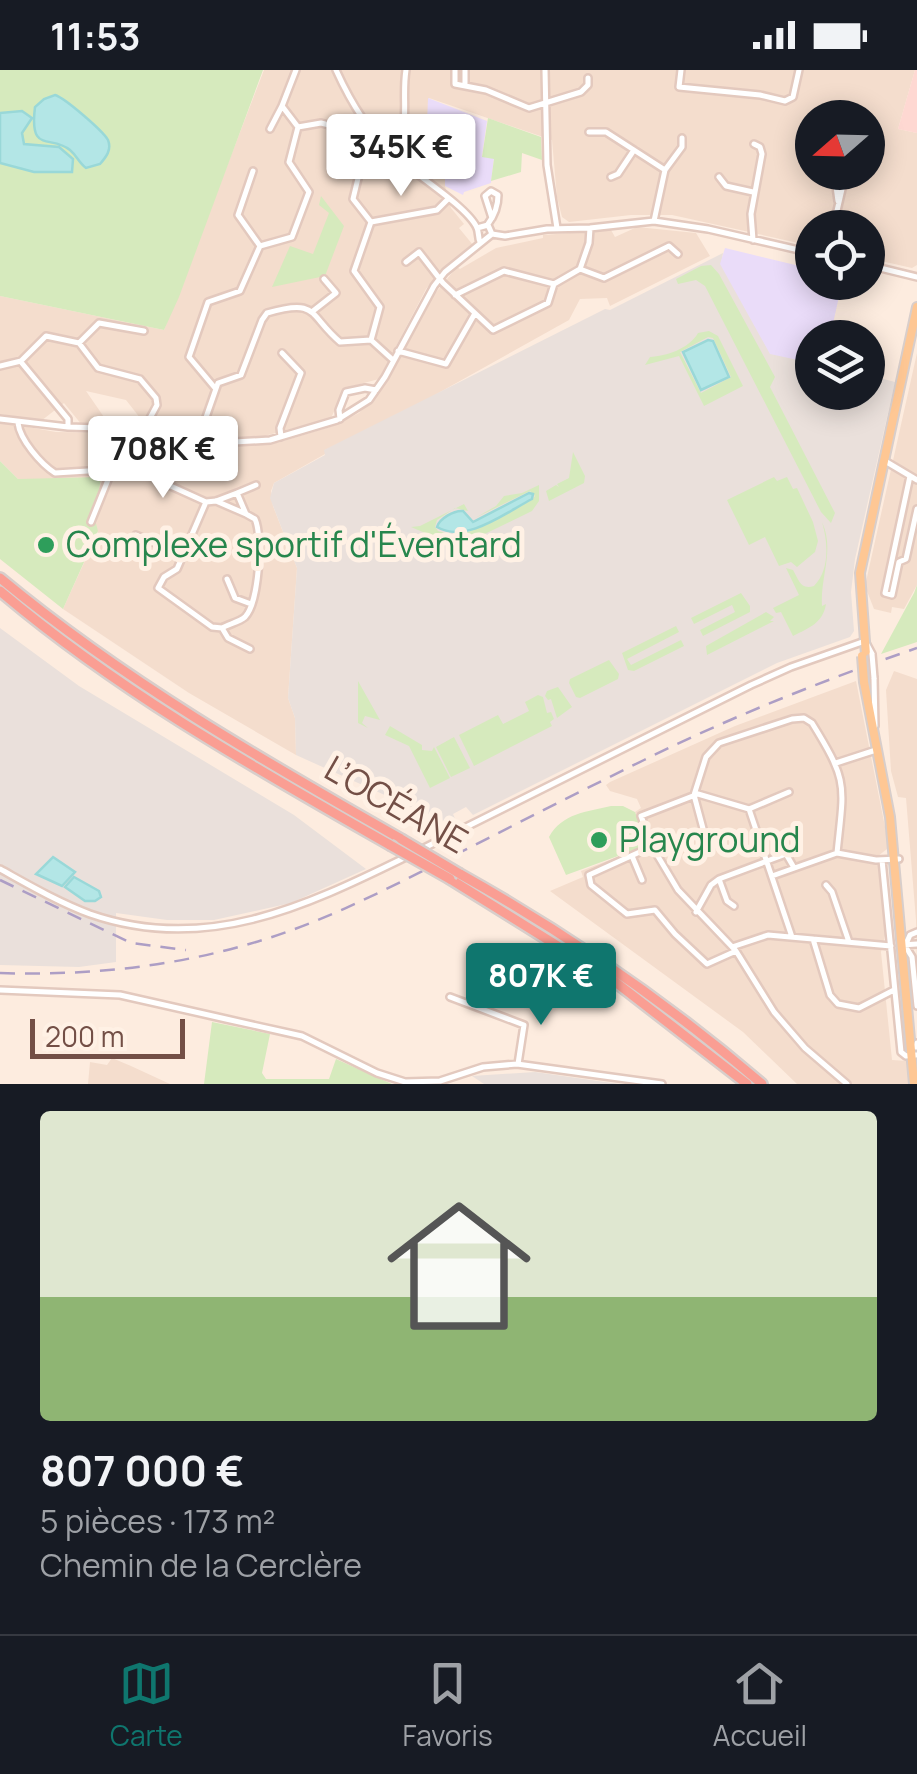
<!DOCTYPE html>
<html lang="fr">
<head>
<meta charset="utf-8">
<style>
  body { margin:0; font-family:Manrope,sans-serif; background:#20242c; color:#f1f3f6; height:100vh; display:flex; flex-direction:column; font-size:38px; white-space:nowrap }
  * { box-sizing:border-box; margin:0 }
  p { font-size:32px; color:#9ea1a6 }
  .icon { flex:none; width:55px; height:55px; fill:none; stroke:currentColor; stroke-width:2; stroke-linecap:round; stroke-linejoin:round }
  .map { position:relative; height:1014px; overflow:hidden }
  .panel { display:flex; flex-direction:column; background:#171b24; flex:1 }
  .panel>* { flex:none }
  .needle { width:65px; rotate:250deg }
  .buttons { position:absolute; left:795px; top:30px; display:grid; gap:20px }
  .buttons a { display:grid; place-items:center; width:90px; height:90px; border-radius:50%; background:#171b24; box-shadow:0 5px 25px #0003; font-size:50px }
  .scale { position:absolute; left:30px; bottom:25px; width:155px; box-sizing:border-box; padding-left:10px; border:5px solid #734f46; border-top:0; font-size:28px; line-height:35px; white-space:nowrap; color:#734f46; -webkit-text-stroke:8px #fff1e5; paint-order:stroke }
  .price { position:absolute; translate:-50% -85px; padding:0 22px; border-radius:10px; background:#fff; color:#222; font-size:32px; line-height:65px; filter:drop-shadow(0 2px 5px #0008) }
  .price::after { content:''; position:absolute; left:50%; top:60px; width:30px; height:22px; margin-left:-15px; background:inherit; clip-path:polygon(0 0,100% 0,50% 100%) }
  .price.active { background:#0f766e; color:#fff }
  ul { padding:0; list-style:none }
  li { display:grid; align-content:center; gap:20px; height:530px; padding:0 40px }
  li span { display:grid; place-items:center; height:310px; border-radius:10px; color:#555 }
  li>.icon { margin-inline-start:auto }
  span .icon { width:180px; height:180px; fill:#fffc; stroke-width:1 }
  li b { font-size:42px }
  .status { display:flex; justify-content:space-between; align-items:center; height:70px; padding:0 50px; background:#171b24; direction:ltr }
  .status svg { height:28px; fill:currentColor }
  .tabs { display:flex; justify-content:space-around; align-items:center; height:140px; border-top:2px solid #363941; background:#171b24; font-size:28px; color:#9ea1a6 }
  .tabs a { display:grid; justify-items:center; gap:5px }
  .tabs .active { color:#0f766e }
  .map>svg:first-child { display:block }
  .residential { fill:#f4ddcd; fill-rule:evenodd }
  .commercial { fill:#fed8d2 }
  .industrial { fill:#eae0db }
  .education { fill:#eadcf9 }
  .green { fill:#d6eabd; fill-rule:evenodd }
  .water { fill:#b3e6e6; stroke:#99d8d8; stroke-width:2.5 }
  .lines { fill:none; stroke-linecap:round; stroke-linejoin:round }
  .minor-casing { stroke:#e3c9be; stroke-width:10 }
  .major-casing { stroke:#d8cecb; stroke-width:12 }
  .highway-casing { stroke:#d8cecb; stroke-width:14 }
  .minor { stroke:#fff; stroke-width:5 }
  .major { stroke:#fec794; stroke-width:8 }
  .highway { stroke:#fa9e93; stroke-width:9 }
  .rail { stroke:#ad9ec5; stroke-width:2.5; stroke-dasharray:15 10; stroke-linecap:butt }
  .minor-bridge-casing { stroke:#e3c9be; stroke-width:10; stroke-linecap:butt }
  .major-bridge-casing { stroke:#d8cecb; stroke-width:12; stroke-linecap:butt }
  .highway-bridge-casing { stroke:#d8cecb; stroke-width:14; stroke-linecap:butt }
  .minor-bridge { stroke:#fff; stroke-width:5 }
  .major-bridge { stroke:#fec794; stroke-width:8 }
  .highway-bridge { stroke:#fa9e93; stroke-width:9 }
  .leisure-dot { fill:#2e9e5b; stroke:#fff1e5; stroke-width:4 }
  .labels { text-anchor:middle; stroke-width:10; stroke-linejoin:round; paint-order:stroke }
  .leisure-label { font-size:35px; fill:#27864d; stroke:#fff1e5; text-anchor:start }
  .street-label { font-size:35px; fill:#734f46; stroke:#fff1e5 }
</style>
</head>
<body>
<div class="status"><b>11:53</b><svg viewBox="0 0 49 12"><path d="M0 12V9h3v3zM5 12V6h3v6zM10 12V3h3v9zM15 12V0h3v12zM26 1h20v11H26zM47 4h2v5h-2z"/></svg></div>
<div class="map">
<svg width="917" height="1014" viewBox="0 0 917 1014">
  <rect width="100%" height="100%" fill="#fdecdf"/>
  <!-- residential -->
  <path class="residential" d="M264,0H915L898,59L917,63V195L912,198L868,188V158H812V176L672,145H631L569,152L562,147L557,127L552,70L429,28L426,78L445,98V116L451,138L464,154L459,158L473,175L444,198L426,219L379,309L345,318L331,348L257,368L163,372L153,363L152,356L144,353L126,330L86,321L106,350L99,355H82L64,333L41,351L0,344V226L164,260ZM812,48H868V102H812Z
    M637,157L696,163L710,186L610,236L607,228L580,229L569,250L399,345L325,380V384L274,413L271,421L273,436L297,498L288,628L295,648L296,685L189,623L63,539L98,462L94,451L101,424L18,409L0,391V352L56,362L112,363L119,373L131,364L140,370L143,377L139,390L132,397L140,406L171,420L187,379L277,373L333,356L359,343L384,315L427,233L457,197L460,199L496,178L543,168V165L611,160L615,167Z
    M917,283V515L904,539L892,537L891,543L874,539L865,516Z
    M894,601L917,609V897L916,850L906,728L898,727L891,701L886,620Z
    M856,611L887,767V779L878,786L885,865L881,882L892,990L907,991L909,1014H797L743,962L550,821L583,807L581,801L648,775L635,742L641,738L637,729L610,721L606,715L610,712L735,656Z
    M112,988L131,996L170,1014H88L90,992L107,995Z"/>
  <!-- commercial -->
  <path class="commercial" d="M915,0H917V63L898,59Z"/>
  <!-- industrial -->
  <path class="industrial" d="M723,183L721,194L770,283L812,293V322H868V305L895,312L855,489L851,522L854,561L850,567L777,593L473,745L466,737L453,744L457,753L433,765L418,740L296,685L295,648L288,628L297,498L270,428L274,413L325,385L324,380L605,239L610,240Z
    M0,558L79,616L294,745L366,799L291,833L214,850H167L116,843V892L79,897L0,895Z
    M535,1002L619,1014H484L472,1006Z"/>
  <!-- education -->
  <path class="education" d="M428,28L487,51L482,86L494,88L491,113L464,122L463,125L445,116V98L426,78Z
    M725,178L812,199V212L842,213L830,267L812,268V293L770,284L720,194Z"/>
  <!-- green -->
  <path class="green" d="M0,0H263L179,227L164,260L0,226Z
    M488,48L541,67L542,90L522,83L521,102L491,111L494,89L482,87Z
    M321,126L344,156L325,206L272,217L290,176L313,184L329,143L319,135Z
    M711,195L719,204L775,307L770,317L835,443L831,453L821,442L705,216L696,210L678,214L676,209L701,196Z
    M709,261L718,266L743,316L704,336L679,286L645,295L650,287C666,286 689,279 698,263ZM708,267L713,268L731,307L701,323L680,282Z
    M573,382L585,406L584,413L549,431L546,421L556,415L559,417L557,414L569,408Z
    M0,391L18,409L101,407L95,450L98,461L63,539L0,489Z
    M774,407L777,411L787,407L793,419L797,418L813,452L818,471L815,482L797,497L791,492L779,496L765,467L749,475L727,430Z
    M539,415V431L532,441L464,474H451L411,457L420,456L464,434L468,441L455,438L437,450L435,457L438,461L458,467L532,430L535,426L530,421L475,448L496,436L504,426L522,423Z
    M822,452C835,480 820,507 822,536L826,534C823,553 809,558 793,566L781,542L776,543L773,538L799,525L786,498L793,500C799,510 800,520 814,516C830,500 828,472 822,452Z
    M917,515V572L881,584L914,523Z
    M741,523L750,536V542L703,566L700,560L735,542L732,535L694,554L691,548Z
    M766,542L774,547L770,551H774L707,585L706,576Z
    M676,556L679,562L627,589L631,595L681,570L684,576L634,601L628,600L622,583Z
    M609,590L619,604L618,609L580,628L576,627L569,613L570,609Z
    M358,611L380,650L365,646L362,653L368,658L358,653Z
    M558,617L572,637L557,648L551,629L548,630L545,626L547,621Z
    M538,625L543,627L547,643L551,642L554,649L550,652L552,656L474,696L459,665L498,645L503,654L529,641L525,632Z
    M390,656L422,675V680L432,681L434,677L450,708L430,718L409,676L385,665Z
    M454,667L470,698L451,707L436,677Z
    M611,736H623L635,742L648,775L566,805L549,767C562,743 587,742 611,736Z
    M212,952L270,964L262,1003L266,1009H329L336,989L392,1014H204Z"/>
  <!-- water -->
  <path class="water" d="M55,25C65,28 103,61 108,70C112,80 106,87 100,94L86,98C79,93 77,86 70,80C51,64 29,85 35,37L44,29Z
    M22,41L32,48L22,63L24,74L59,77L73,89L72,102H34L0,93V43Z
    M708,270L713,271L729,307L701,320L683,282Z
    M529,423L533,424L532,429C505,443 466,474 437,457C439,449 454,440 463,441L473,452Z
    M53,787L75,802L62,816L36,804Z
    M74,807L99,821L101,827L95,831H85L65,817Z"/>
  <g class="lines">
    <!-- minor casing -->
    <g class="minor-casing">
      <path id="minor" d="M336,0C350,31 368,61 393,85C413,103 468,137 477,158C479,162 478,168 480,172
        M455,0V14L486,20L529,38L581,22L588,15V8
        M465,0V14
        M545,0L547,95L557,158
        M681,0L679,17L760,25L785,31L793,27L799,0
        M298,57L321,53L329,55L361,96L353,129L371,152L354,201L380,237L371,270L393,290
        M270,59L282,36
        M589,62H606L665,100L654,151
        M392,83C412,59 401,31 406,0
        M665,100L682,77V68
        M253,101L238,145L260,176
        M834,102L838,131
        M611,107L618,104L634,80
        M719,107L726,116L753,122
        M371,152L437,140L447,130
        M488,154C494,146 498,135 498,125L491,121L485,126L492,148
        M477,158L488,155L492,164L505,166L547,159L590,158L654,151L708,159L812,183
        M833,158L846,102
        M753,170L751,144L762,84L760,77L754,74
        M406,192L419,182L443,213L493,260L548,233L554,214L580,199
        M868,195L917,207
        M580,199L604,208L669,176L678,184
        M580,199L589,173L590,158
        M455,225L504,201L554,214
        M313,241L336,223L324,209
        M79,273L99,253L144,261
        M398,281L446,294L474,245
        M21,292L68,349V357
        M0,296L21,291L46,266L79,273L98,298L140,309L156,328L157,335L142,363
        M215,318L189,287L208,232L240,221L260,176L292,167L309,122L289,92L298,57L282,36L296,0
        M0,349L68,357L133,359L163,376L270,370L337,350L369,330L385,307L434,216L445,202L492,164
        M340,349L339,340L346,322L365,318L376,320
        M18,353C20,370 41,394 55,403L137,398L144,385
        M281,367L280,358L301,303L282,283
        M197,373L218,313L241,305L262,250L267,243C319,228 308,245 340,272L371,270
        M885,391L917,410
        M137,398L162,406L164,413L206,432
        M148,401L158,376
        M162,406L174,376
        M910,406L885,523L892,525L899,492L906,489L917,439
        M237,423L256,415
        M216,431L246,444
        M206,432L177,499L164,507L158,518L212,557L222,558L228,568L250,579
        M206,432L216,431L237,423L246,444L255,449C263,466 259,533 245,547C239,552 229,554 222,558
        M91,452L112,400
        M136,465L183,485
        M227,509L235,528L251,534
        M874,608L875,656
        M836,693L876,680
        M749,739L789,722
        M705,766L694,725L706,687L719,673L792,649L804,648L812,653C849,713 844,714 837,783
        M653,776L589,805L591,815L627,844L655,840L675,864L707,894L736,881
        M420,780L751,615L791,597L865,571L872,584
        M632,786L642,810
        M882,790L901,982L906,986L916,985
        M0,799C29,815 58,832 90,844C205,884 304,837 406,787
        M772,806L837,783L876,790L899,789
        M719,809L727,831L734,836
        M826,815L832,822L849,872
        M696,842L711,815L719,809L786,784L793,796
        M792,867L749,739L698,724L641,746L653,778L678,820L736,881L774,942L805,978L847,1014
        M813,869L830,925L838,934L859,938L894,920
        M906,874L910,865L917,862
        M902,875L917,874
        M732,877L768,865L891,876
        M907,879L912,887L917,936
        M0,920L120,925L226,949L302,966L377,1003L405,1012L440,1011L483,997L517,994L662,1014
        M450,927L524,955L518,994
        M916,977L917,973"/>
    </g>
    <!-- major casing -->
    <g class="major-casing">
      <path id="major" d="M866,585L860,503L917,237
        M864,612L890,747L914,1014"/>
    </g>
    <!-- highway casing -->
    <g class="highway-casing">
      <path id="highway" d="M0,508C124,611 262,690 401,769
        M0,521C119,622 255,698 390,775
        M460,804C567,864 669,934 762,1014
        M450,809L614,911L747,1014"/>
    </g>
    <!-- minor -->
    <use href="#minor" class="minor"/>
    <!-- major -->
    <use href="#major" class="major"/>
    <!-- highway -->
    <use href="#highway" class="highway"/>
    <!-- rail -->
    <path class="rail" d="M0,810L131,873L186,880
      M0,903C91,906 182,896 269,868C334,847 394,815 455,785C518,753 581,721 644,690C733,646 824,610 917,578"/>
    <!-- minor-bridge casing -->
    <g class="minor-bridge-casing">
      <path id="minor-bridge" d="M872,584L874,608"/>
    </g>
    <!-- major-bridge casing -->
    <g class="major-bridge-casing">
      <path id="major-bridge" d="M862,586L864,612"/>
    </g>
    <!-- highway-bridge casing -->
    <g class="highway-bridge-casing">
      <path id="highway-bridge" d="M401,769L460,804
        M390,775L450,809"/>
    </g>
    <!-- minor-bridge -->
    <use href="#minor-bridge" class="minor-bridge"/>
    <!-- major-bridge -->
    <use href="#major-bridge" class="major-bridge"/>
    <!-- highway-bridge -->
    <use href="#highway-bridge" class="highway-bridge"/>
  </g>
  <!-- markers -->
  <g class="leisure-dot">
    <circle cx="46" cy="475" r="10"/>
    <circle cx="599" cy="770" r="10"/>
  </g>
  <g class="labels">
    <!-- leisure labels -->
    <g class="leisure-label">
      <text x="66" y="487">Complexe sportif d'Éventard</text>
      <text x="619" y="782">Playground</text>
    </g>
    <!-- street labels -->
    <g class="street-label">
      <text transform="translate(396 735) rotate(30)" y="12">L’OCÉANE</text>
    </g>
  </g>
</svg>
<div class="buttons">
<a><svg class="needle" viewBox="-14 -14 28 28"><path d="M0-13l5 13h-10z" fill="#e53935"/><path d="M0 13l5-13h-10z" fill="#9ea1a6"/></svg></a>
<a><svg class="icon" aria-label="locate" viewBox="0 0 24 24"><circle cx="12" cy="12" r="6"/><path d="M12 2v4M12 18v4M2 12h4M18 12h4"/></svg></a>
<a><svg class="icon" aria-label="layers" viewBox="0 0 24 24"><path d="M12 4l9 5-9 5-9-5zM3 14l9 5 9-5"/></svg></a>
</div>
<div class="scale">200 m</div>
<b class="price" style="left:401px;top:129px">345K €</b>
<b class="price" style="left:163px;top:431px">708K €</b>
<b class="price active" style="left:541px;top:958px">807K €</b>
</div>
<section class="panel">
<ul>
<li><span style="background:linear-gradient(#dfe7d0 60%,#8fb573 0)"><svg class="icon" aria-label="home" viewBox="0 0 24 24"><path d="M3 11l9-7 9 7M6 9v11h12V9"/></svg></span><div><b>807 000 €</b><p>5 pièces · 173 m²</p><p>Chemin de la Cerclère</p></div></li>
</ul>
</section>
<nav class="tabs">
<a class="active"><svg class="icon" aria-label="map" viewBox="0 0 24 24"><path d="M3 6l6-2 6 2 6-2v14l-6 2-6-2-6 2zM9 4v14M15 6v14"/></svg>Carte</a>
<a><svg class="icon" aria-label="saved" viewBox="0 0 24 24"><path d="M7 4h10v16l-5-4-5 4z"/></svg>Favoris</a>
<a><svg class="icon" aria-label="home" viewBox="0 0 24 24"><path d="M3 11l9-7 9 7M6 9v11h12V9"/></svg>Accueil</a>
</nav>
</body>
</html>
